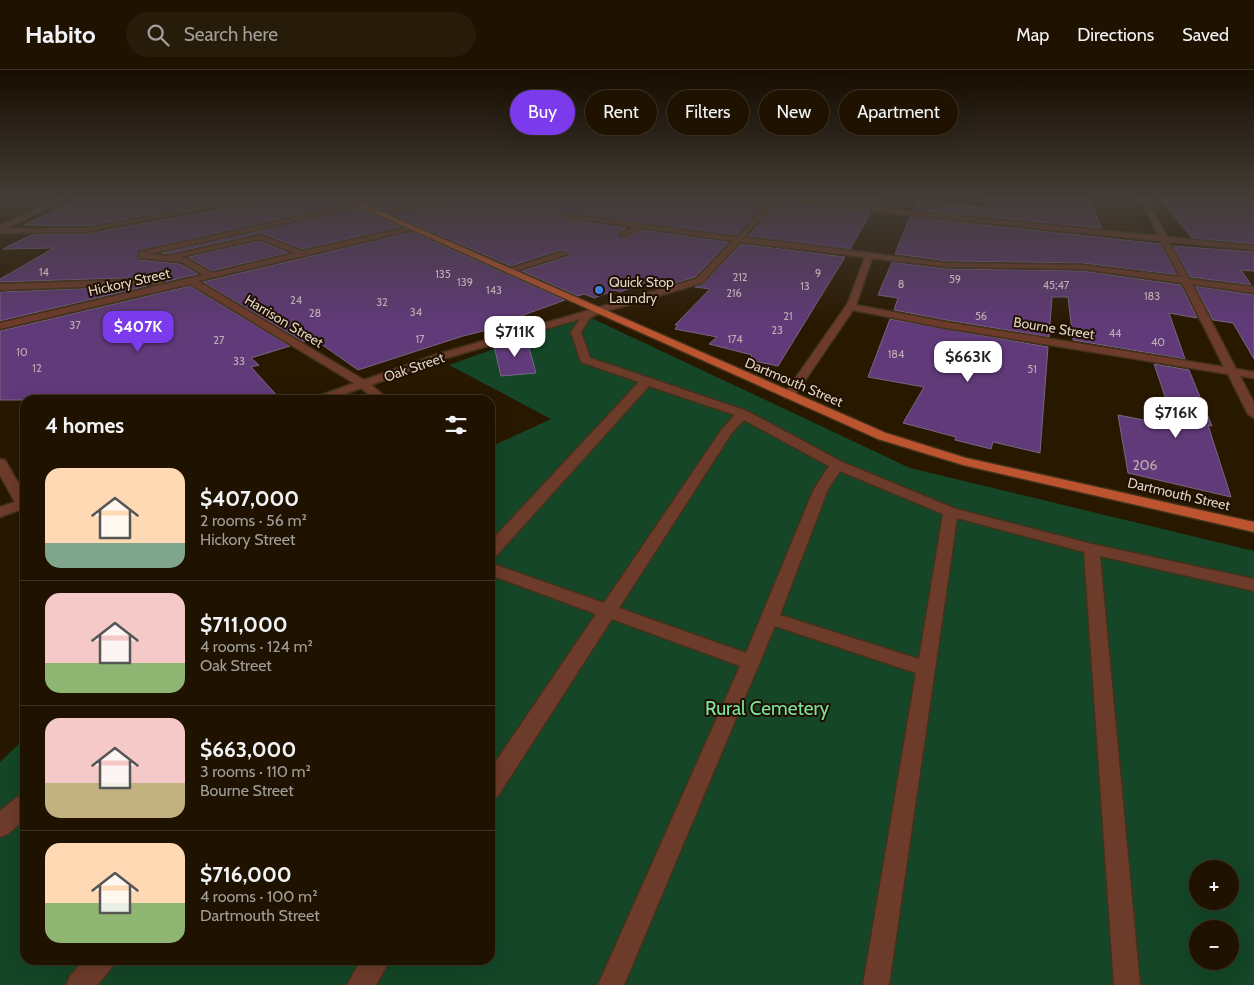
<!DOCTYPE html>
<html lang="en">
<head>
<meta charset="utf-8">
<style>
  body { margin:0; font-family:Cabin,sans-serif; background:#271b0a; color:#f1f3f6; height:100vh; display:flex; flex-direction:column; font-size:19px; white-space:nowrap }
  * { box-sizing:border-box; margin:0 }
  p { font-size:16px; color:#a19e99 }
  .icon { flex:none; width:28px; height:28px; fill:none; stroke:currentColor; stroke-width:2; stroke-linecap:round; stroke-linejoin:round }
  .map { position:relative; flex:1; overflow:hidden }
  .details { position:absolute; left:20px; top:325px; width:475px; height:570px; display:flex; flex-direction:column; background:#1f1200; border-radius:15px; box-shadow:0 5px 20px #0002,0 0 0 1px #3c3222 }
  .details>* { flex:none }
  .banner { position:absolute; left:510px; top:20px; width:475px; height:45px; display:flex; gap:10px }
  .tools { position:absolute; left:1189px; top:790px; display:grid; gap:10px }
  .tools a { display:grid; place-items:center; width:50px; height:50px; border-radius:50%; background:#1f1200; box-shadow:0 5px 20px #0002,0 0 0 1px #3c3222; font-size:25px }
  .price { position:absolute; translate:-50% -42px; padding:0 11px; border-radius:10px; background:#fff; color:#222; font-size:16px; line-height:32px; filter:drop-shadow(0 1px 2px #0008) }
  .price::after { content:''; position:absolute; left:50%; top:30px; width:15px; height:11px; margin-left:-8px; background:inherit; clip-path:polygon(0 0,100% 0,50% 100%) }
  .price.on { background:#7c3aed; color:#fff }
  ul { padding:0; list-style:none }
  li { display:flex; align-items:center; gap:15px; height:125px; padding:0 25px }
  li+li { border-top:1px solid #3c3222 }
  li span { display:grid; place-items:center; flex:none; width:140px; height:100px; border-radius:15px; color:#555 }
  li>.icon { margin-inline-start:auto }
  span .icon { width:60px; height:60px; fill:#fffc; stroke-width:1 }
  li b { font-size:21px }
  h2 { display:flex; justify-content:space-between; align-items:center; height:60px; padding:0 25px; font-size:21px }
  .pill { padding:0 18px; border-radius:22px; background:#1f1200; box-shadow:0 5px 20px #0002,0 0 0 1px #3c3222; font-size:18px; line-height:45px }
  .pill.on { background:#7c3aed; color:#fff }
  header { display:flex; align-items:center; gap:30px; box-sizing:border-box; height:70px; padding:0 25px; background:#1f1200; border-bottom:1px solid #3c3222 }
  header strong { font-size:24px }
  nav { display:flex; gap:28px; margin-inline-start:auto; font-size:18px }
  .search { width:350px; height:45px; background:#271b0a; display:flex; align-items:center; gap:12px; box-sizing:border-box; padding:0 18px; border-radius:28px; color:#a19e99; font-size:19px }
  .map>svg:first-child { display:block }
  .built { fill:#331e00 }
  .green { fill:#144627; fill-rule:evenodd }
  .building { fill:#603a79; stroke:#776783 }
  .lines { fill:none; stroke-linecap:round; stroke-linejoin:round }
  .minor-casing { stroke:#42321b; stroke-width:3 }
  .major-casing { stroke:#42321b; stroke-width:3 }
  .minor { fill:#6d3b2a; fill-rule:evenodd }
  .major { fill:#bd5430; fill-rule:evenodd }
  .shop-dot { fill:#3f7fe0; stroke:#1f0f00; stroke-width:2 }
  .labels { text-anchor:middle; stroke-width:4; stroke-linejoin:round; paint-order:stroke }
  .far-number-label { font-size:11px; fill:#beadb1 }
  .far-street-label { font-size:14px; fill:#ded3c4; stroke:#1f0f00 }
  .far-poi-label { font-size:14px; fill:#ded3c4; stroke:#1f0f00; text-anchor:start }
  .number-label { font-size:14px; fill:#beadb1 }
  .near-park-label { font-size:19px; fill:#7ce49e; stroke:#1f0f00 }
</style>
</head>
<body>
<header>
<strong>Habito</strong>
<div class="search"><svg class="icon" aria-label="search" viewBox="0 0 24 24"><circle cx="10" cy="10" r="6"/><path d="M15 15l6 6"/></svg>Search here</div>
<nav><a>Map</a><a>Directions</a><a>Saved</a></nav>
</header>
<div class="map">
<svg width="1254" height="915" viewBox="0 0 1254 915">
  <rect width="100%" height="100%" fill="#291800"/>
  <!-- built -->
  <path class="built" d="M969,128H1126L1141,161L963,144Z"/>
  <!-- green -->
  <path class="green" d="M587,246L910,398L1254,481V915H0V692L25,668V890H490V377L551,349L449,295ZM1198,799H1230V831H1198ZM1198,859H1230V891H1198Z"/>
  <!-- building -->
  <path class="building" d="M80,128H232L233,129L87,156L24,155Z
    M280,128H339L348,133L138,181L139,190L180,194L198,204L164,212L158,207L0,212V209L54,178L3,179L31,165L87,164Z
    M355,128H438L383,141Z
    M462,128H770L736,165L563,143L561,145L566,149L627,158L618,164L623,169L642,160L729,172L695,207L673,214L652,210L620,222L615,220L594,228L584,224L578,226L522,201L569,186V182L560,180L511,196L393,145Z
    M817,128H880L876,135Z
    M985,128H1064L1091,131L1101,158L913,140L917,131L985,138Z
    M1160,128H1254V174L1192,168Z
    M781,130L871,142L850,179L748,166Z
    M359,138L401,157L302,179L261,163L168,184L161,183Z
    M910,147L1161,174L1177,205L1083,193L947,191L895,184Z
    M412,162L565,230L521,246L524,257L492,266L491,259L463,266L358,300L314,269L304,272L203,212Z
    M260,171L288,183L212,201L188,187Z
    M741,174L845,187L778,296L749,290L752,285L709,274L717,267L675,259L678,255H675L710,219L695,217L703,214Z
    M1173,176L1254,182V201L1241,200L1251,215L1190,207Z
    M892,192L947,199L1083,201L1181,215L1197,248L1169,243L1185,289L1073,270L1068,227H1052L1049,267L946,250L894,240L898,228L878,225Z
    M147,216L0,251V222Z
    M190,216L290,276L251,288L259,295L251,297L281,330H0V261Z
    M1195,216L1254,225V289L1233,253L1213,250Z
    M890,249L1048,277L1040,383L993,372L991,379L955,370L956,367L903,353L924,317L868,307Z
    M526,267L536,303L501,306L494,276Z
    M1154,294L1189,300L1212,356L1208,355L1231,427L1128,403L1118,345L1175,356Z"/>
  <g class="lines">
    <!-- minor casing -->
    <g class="minor-casing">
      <path id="minor" d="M59,128H67L6,159L87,158L247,128H261L87,162L0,163V156Z
        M447,128H460L380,146L377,144Z
        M773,128H780L744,167L947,193L1083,195L1180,207L1161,171L906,145L781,128H801L906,141L1159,166L1140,128H1146L1167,167L1254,176V180L1169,172L1189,209L1254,217V223L1192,214L1236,299L1254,302V308L1240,306L1254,333V348L1248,344L1228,304L946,258L853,240L793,328H785L783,326L848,233L865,187L740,172L702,213L600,243L590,248L581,262L590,288L747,341L842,392L956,439L1092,474L1254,509V521L1100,486L1140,915H1114L1084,482L957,448L889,915H863L916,603L775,556L624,915H598L740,596L612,549L498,726L490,729V700L596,544L490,505V493L604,533L722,359L735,345L649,316L496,486L490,487V472L639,312L581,292L571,262L580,249L443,289L371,315L389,330H376L361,318L329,330H312L314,328L354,313L190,214L0,259V253L203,205L181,192L139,188V182L359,133L361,134V136L150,184L168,186L261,165L302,181L413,156V160L198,211L364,310L435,285L696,209L733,171L642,158L624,167L620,165L621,163L634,157L566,147L563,145L564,144L737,167ZM260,169L294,183L212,203L186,188L180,187ZM872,188L947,197L1083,199L1182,213L1224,297L946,252L856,235ZM744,350L829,396L814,419L746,583L619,538L731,364ZM840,401L943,444L919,589L780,545L828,419Z
        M561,182L568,184L510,203L503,201Z
        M158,209L162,212L161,214L0,220V214Z
        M0,389L5,390L25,425V438L0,447V437L15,432L0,405Z
        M25,723V749L8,764L0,767V741L17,727Z
        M84,890H115L111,899L97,915H66L70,906Z
        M361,890H390L376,915H347Z"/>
    </g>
    <!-- major casing -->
    <g class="major-casing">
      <path id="major" d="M341,128H350L886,363L966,388L1254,452V462L963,395L878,369Z"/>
    </g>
    <!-- minor -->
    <use href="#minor" class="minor"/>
    <!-- major -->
    <use href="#major" class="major"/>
  </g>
  <!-- sky -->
  <linearGradient id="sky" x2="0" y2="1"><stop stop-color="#170d00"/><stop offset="0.5" stop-color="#433d37"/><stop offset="1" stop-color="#433d37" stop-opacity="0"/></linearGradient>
  <rect width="1254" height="256" fill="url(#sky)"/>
  <!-- markers -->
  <circle class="shop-dot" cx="599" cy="220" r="5"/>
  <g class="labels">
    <!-- far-number labels -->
    <g class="far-number-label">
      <text x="44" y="206">14</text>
      <text x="818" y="207">9</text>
      <text x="443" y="208">135</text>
      <text x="740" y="211">212</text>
      <text x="955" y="213">59</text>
      <text x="465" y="216">139</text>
      <text x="901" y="218">8</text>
      <text x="1056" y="219">45;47</text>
      <text x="805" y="220">13</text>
      <text x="494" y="224">143</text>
      <text x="734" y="227">216</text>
      <text x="1152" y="230">183</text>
      <text x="296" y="234">24</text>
      <text x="382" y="236">32</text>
      <text x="416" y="246">34</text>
      <text x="315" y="247">28</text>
      <text x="788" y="250">21</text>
      <text x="981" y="250">56</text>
      <text x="75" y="259">37</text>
      <text x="777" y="264">23</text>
      <text x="1115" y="267">44</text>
      <text x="420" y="273">17</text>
      <text x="735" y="273">174</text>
      <text x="219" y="274">27</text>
      <text x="1158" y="276">40</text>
      <text x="22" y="286">10</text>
      <text x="896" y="288">184</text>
      <text x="239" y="295">33</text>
      <text x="37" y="302">12</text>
      <text x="1032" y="303">51</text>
    </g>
    <!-- far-street labels -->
    <g class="far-street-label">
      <text transform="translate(129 212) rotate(-13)" y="5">Hickory Street</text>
      <text transform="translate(284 251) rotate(31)" y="5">Harrison Street</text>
      <text transform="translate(1054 258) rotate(9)" y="5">Bourne Street</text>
      <text transform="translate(414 297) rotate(-19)" y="5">Oak Street</text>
      <text transform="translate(794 312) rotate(23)" y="5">Dartmouth Street</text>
      <text transform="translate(1179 424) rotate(13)" y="5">Dartmouth Street</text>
    </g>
    <!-- far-poi labels -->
    <g class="far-poi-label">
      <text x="609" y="217">Quick Stop<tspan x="609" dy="16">Laundry</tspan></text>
    </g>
    <!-- number labels -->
    <g class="number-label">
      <text x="1145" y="400">206</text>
    </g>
    <!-- near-park labels -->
    <g class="near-park-label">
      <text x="767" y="645">Rural Cemetery</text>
    </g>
  </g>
</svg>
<div class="tools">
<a>+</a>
<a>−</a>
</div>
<b class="price on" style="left:138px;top:283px">$407K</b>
<b class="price" style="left:515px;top:288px">$711K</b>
<b class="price" style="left:968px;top:313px">$663K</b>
<b class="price" style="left:1176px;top:369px">$716K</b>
<div class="banner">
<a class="pill on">Buy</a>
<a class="pill">Rent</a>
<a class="pill">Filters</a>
<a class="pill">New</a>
<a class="pill">Apartment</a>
</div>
<section class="details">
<h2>4 homes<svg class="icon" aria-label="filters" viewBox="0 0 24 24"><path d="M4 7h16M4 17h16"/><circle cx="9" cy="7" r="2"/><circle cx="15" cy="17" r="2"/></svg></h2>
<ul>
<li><span style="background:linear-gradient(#ffd9b3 75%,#7fa58c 0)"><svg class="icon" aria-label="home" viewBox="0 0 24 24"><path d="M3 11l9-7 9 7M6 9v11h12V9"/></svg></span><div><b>$407,000</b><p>2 rooms · 56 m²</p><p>Hickory Street</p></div></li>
<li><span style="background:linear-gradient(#f6c9c9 70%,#8fb573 0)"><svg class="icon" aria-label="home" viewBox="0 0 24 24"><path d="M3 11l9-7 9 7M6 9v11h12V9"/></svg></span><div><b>$711,000</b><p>4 rooms · 124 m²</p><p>Oak Street</p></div></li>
<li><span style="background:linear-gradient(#f6c9c9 65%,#c2b280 0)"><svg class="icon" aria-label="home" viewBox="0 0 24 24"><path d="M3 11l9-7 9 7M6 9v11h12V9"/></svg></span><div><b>$663,000</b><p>3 rooms · 110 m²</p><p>Bourne Street</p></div></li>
<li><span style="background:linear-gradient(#ffd9b3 60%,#8fb573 0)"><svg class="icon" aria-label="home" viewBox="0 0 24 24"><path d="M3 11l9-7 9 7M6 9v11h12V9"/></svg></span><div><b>$716,000</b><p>4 rooms · 100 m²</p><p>Dartmouth Street</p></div></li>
</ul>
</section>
</div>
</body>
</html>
